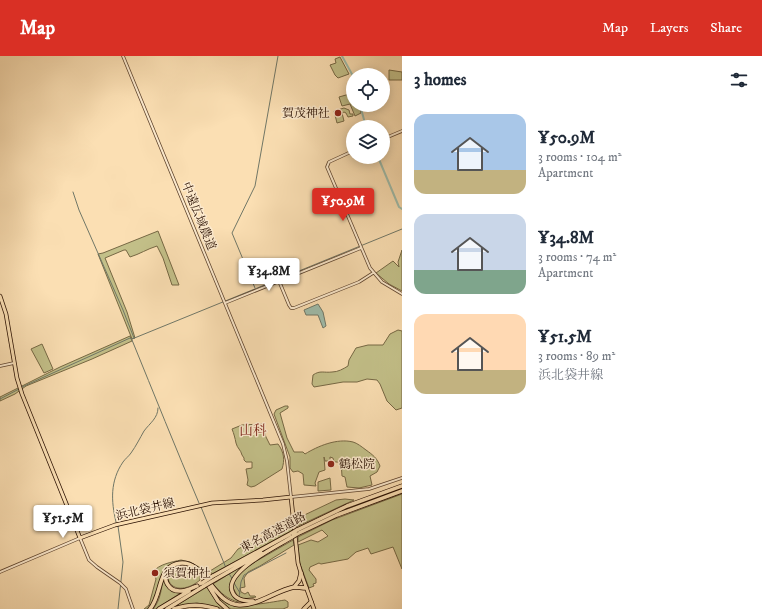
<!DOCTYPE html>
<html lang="en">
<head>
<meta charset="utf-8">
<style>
  body { margin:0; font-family:"IM FELL DW Pica","Noto Serif JP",serif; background:#f2f2f3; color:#1f2937; height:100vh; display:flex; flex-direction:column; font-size:15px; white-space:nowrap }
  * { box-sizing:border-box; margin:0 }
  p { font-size:13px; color:#747a83 }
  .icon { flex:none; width:22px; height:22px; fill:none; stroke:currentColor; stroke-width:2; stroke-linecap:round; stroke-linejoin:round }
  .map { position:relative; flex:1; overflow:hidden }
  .sheet { display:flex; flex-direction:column; background:#fff; width:360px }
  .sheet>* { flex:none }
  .tools { position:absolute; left:346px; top:12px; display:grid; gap:8px }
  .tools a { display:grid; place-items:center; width:44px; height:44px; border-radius:50%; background:#fff; box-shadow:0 2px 10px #0003; font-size:20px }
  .price { position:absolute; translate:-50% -34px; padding:0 9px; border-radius:4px; background:#fff; color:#222; font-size:13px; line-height:26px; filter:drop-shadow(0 1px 2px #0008) }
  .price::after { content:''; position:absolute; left:50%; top:24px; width:12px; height:9px; margin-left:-6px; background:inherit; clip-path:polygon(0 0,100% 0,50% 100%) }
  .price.active { background:#d93025; color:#fff }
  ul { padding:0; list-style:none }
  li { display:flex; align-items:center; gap:12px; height:100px; padding:0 12px }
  li span { display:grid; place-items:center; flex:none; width:112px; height:80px; border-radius:12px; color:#555 }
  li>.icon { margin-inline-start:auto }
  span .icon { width:48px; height:48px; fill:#fffc; stroke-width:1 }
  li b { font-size:17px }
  h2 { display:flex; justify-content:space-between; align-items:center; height:48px; padding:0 12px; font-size:17px }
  header { display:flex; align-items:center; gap:24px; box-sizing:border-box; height:56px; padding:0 20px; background:#d93025; color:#fff }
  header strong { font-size:19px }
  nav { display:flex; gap:22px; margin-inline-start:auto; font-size:14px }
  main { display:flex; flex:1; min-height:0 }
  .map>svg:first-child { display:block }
  .green { fill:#c3c089; stroke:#766844 }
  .water { fill:#9fbdac; stroke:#707767 }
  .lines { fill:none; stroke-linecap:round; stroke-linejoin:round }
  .stream { stroke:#707767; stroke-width:1 }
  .canal { stroke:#9fbdac; stroke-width:2 }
  .minor-casing { stroke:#5e432d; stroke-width:3.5 }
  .major-casing { stroke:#290f00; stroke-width:4.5 }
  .highway-casing { stroke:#290f00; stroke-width:5 }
  .minor { stroke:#fceace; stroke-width:2 }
  .major { stroke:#fbdfb3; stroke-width:3 }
  .highway { stroke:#fbdfb3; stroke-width:3.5 }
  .highway-bridge-casing { stroke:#290f00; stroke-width:5; stroke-linecap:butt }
  .highway-bridge { stroke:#fbdfb3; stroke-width:3.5 }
  .poi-dot { fill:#8f2418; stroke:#fceace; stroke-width:1.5 }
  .labels { text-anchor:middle; stroke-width:3; stroke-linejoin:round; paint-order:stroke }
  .poi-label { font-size:12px; fill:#290f00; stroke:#fceace; text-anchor:start }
  .street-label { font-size:12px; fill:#290f00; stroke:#fceace }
  .quarter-label { font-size:14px; fill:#7a1f14; stroke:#fceace }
</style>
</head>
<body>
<header>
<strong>Map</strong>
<nav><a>Map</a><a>Layers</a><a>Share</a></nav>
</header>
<main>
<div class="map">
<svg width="402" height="553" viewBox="0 0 402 553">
  <rect width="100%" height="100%" fill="#fbdfb3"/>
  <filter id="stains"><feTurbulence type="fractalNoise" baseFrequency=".005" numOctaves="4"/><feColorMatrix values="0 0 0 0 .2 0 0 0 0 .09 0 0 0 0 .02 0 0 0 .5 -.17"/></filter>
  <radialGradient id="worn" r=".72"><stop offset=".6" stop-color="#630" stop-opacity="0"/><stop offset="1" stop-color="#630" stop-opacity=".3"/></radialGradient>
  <!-- green -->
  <path class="green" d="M340,1L349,18L338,22L335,19L330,9L336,7L335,3Z
    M389,14L402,16V24H389Z
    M353,37V49H359L361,57L355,60L350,48L342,50L339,41Z
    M344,52L349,54L350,58H353V60L348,61L346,57L344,56L342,57L344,65L337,67L334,55Z
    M158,175L179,229H172L163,202L157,190C147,193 140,198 130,201L126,194H124L105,202L127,256L135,282L132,283L98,198L103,197Z
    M402,194V235L389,228L376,217L393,205L399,211L398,206Z
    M398,274L402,275V352L396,354L387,345L380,328L377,324L367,323L357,326H343L314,331L312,328L313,319C320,314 324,317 332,316C338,316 343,313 348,310L349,304L356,292L368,289H383L390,278Z
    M130,280L132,285L92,303L26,330L15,338L0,345V341L60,311Z
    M42,288L53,313L44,317L31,293Z
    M285,350H288V352L280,357L287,382L294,396H303L305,398C318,390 337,382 353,386C357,387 362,391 366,394C373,399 377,402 380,410L377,416L370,420L372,429L359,432L347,431L345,421L342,420L341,406H334L333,402L330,401V405H325L324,401L325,414L319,416L315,427L316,430L304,429L303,418L298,415L293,416L290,412V401L274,358L276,354Z
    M262,368L266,381L270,389L278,388C284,396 285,404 282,413L255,430L251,431L247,429L248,424L246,413L252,412V406H246L244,404V402L242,399C241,394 237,392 236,387C235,382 234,378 232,373L242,369Z
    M330,422L331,434L318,435V426Z
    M402,438V513L393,491L371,498L368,492L356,496L348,503L321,508L319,507L310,511L309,514L316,523V527L313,528L314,530L309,532L300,508L298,489L311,484L318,486L328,480L322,474L298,486V481L332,464Z
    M345,443L354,444L296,471V463L336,444Z
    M292,466L293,474L212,518L210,515L231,502L238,493Z
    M293,484L294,489L260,510L248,516L244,522L245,531L240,532L241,536L245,538L248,536L250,540H255L256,541L244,543L238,541L231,528L232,536L239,543L238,546C227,543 221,537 213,528L240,511L241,512L234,521L253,507Z
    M181,504L190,506L206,515H208L207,521L199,514L183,506L165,515L156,543L149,553H144L149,549L156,523L153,516C159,508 172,506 181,504Z
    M178,512C187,511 194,513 200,520V524C191,532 173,538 168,523L171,516Z
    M163,524C167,534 172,536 182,536L156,553H153C160,545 161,535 163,524Z
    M210,529C213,534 217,541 222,544C240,553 265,547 285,544L288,546V551L283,553H231C220,547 216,539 210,529Z
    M207,531L218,548L224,553L197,547L172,552Z"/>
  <!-- water -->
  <path class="water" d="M318,248L323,256L326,270L323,272L318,259H306L304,254Z"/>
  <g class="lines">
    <!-- stream -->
    <path class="stream" d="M73,136L79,154L123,254L134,282
      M255,232L232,177L255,130L278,0
      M132,284C154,338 176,393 199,447
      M22,331L130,282L132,283L402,173
      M0,343L19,333
      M201,451L226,512
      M116,466C111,445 110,425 123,406C125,403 129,400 131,397C136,390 140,382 144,375C150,367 158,362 158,352
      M118,470L123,506L118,553
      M228,516L233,524
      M234,527L240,537
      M239,541L241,526L244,519L286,497"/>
    <!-- canal -->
    <path class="canal" d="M342,0L353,20
      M360,49L366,71
      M378,101L399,151L402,153"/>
    <!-- minor casing -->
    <g class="minor-casing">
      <path id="minor" d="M123,0L283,388L287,405L291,441L369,433L402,422
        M383,83L402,75
        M353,95L329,106L327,111L370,212L382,226L402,238
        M279,225L289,249L291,252H294L359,226L373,217
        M225,247L361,192
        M0,310L14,307
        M0,516L80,482L89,504L97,511L120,527L126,533L133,553"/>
    </g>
    <!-- major casing -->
    <g class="major-casing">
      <path id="major" d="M0,240L6,258L17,322L22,338L80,482L115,469L212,447L263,444L291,441L298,507L301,517L314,553"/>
    </g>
    <!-- highway casing -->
    <g class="highway-casing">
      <path id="highway" d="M297,474L347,450L402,430
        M297,478L337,459L402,435
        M169,514C161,523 169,536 181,535C187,535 192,532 197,530
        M213,520L292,477
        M216,523L261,497
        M206,526L218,545L227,553
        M294,531L299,525L301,517
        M253,545C244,545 235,544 232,535C225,515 278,490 292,481
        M150,553C162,539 157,514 176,508C205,500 211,547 239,549C258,550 275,535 294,531C298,531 302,532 306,532
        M159,553L189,535
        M167,553L204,530
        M174,553C189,548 201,548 217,553
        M304,553L311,546"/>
    </g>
    <!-- minor -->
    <use href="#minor" class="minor"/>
    <!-- major -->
    <use href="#major" class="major"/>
    <!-- highway -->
    <use href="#highway" class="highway"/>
    <!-- highway-bridge casing -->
    <g class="highway-bridge-casing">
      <path id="highway-bridge" d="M292,477L297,474
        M292,481L297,478
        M202,527L213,520
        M204,530L216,523"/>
    </g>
    <!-- highway-bridge -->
    <use href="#highway-bridge" class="highway-bridge"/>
  </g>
  <!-- markers -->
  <g class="poi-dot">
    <circle cx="338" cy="57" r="4"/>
    <circle cx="331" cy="408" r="4"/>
    <circle cx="155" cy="517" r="4"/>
  </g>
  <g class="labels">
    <!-- poi labels -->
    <g class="poi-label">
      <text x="330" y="61" text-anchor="end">賀茂神社</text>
      <text x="339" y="412">鶴松院</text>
      <text x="163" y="521">須賀神社</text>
    </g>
    <!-- street labels -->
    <g class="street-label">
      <text transform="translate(199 160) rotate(68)" y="4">中遠広域農道</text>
      <text transform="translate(145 453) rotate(-13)" y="4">浜北袋井線</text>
      <text transform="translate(273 476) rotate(-28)" y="4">東名高速道路</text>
    </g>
    <!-- quarter labels -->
    <g class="quarter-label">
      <text x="253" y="379">山科</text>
    </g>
  </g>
  <rect width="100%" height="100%" filter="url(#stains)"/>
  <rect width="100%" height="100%" fill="url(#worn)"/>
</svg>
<div class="tools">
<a><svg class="icon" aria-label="locate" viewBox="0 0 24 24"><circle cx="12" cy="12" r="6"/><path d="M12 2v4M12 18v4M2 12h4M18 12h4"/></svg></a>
<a><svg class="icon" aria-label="layers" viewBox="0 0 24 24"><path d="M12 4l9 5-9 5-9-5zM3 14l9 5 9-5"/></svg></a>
</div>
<b class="price active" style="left:343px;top:166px">¥50.9M</b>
<b class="price" style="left:269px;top:236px">¥34.8M</b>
<b class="price" style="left:63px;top:483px">¥51.5M</b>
</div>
<section class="sheet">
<h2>3 homes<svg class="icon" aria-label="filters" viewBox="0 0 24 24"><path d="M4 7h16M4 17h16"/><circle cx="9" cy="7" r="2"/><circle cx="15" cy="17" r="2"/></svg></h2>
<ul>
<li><span style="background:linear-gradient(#a9c7e8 70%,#c2b280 0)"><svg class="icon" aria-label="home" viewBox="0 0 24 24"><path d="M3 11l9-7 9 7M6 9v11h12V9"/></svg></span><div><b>¥50.9M</b><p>3 rooms · 104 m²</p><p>Apartment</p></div></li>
<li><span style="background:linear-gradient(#c9d6e8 70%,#7fa58c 0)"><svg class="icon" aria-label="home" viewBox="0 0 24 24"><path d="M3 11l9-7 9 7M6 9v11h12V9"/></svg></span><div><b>¥34.8M</b><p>3 rooms · 74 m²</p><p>Apartment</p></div></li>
<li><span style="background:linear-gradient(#ffd9b3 70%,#c2b280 0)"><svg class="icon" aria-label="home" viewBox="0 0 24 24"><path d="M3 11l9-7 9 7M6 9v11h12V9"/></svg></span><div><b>¥51.5M</b><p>3 rooms · 89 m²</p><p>浜北袋井線</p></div></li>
</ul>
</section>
</main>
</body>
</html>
